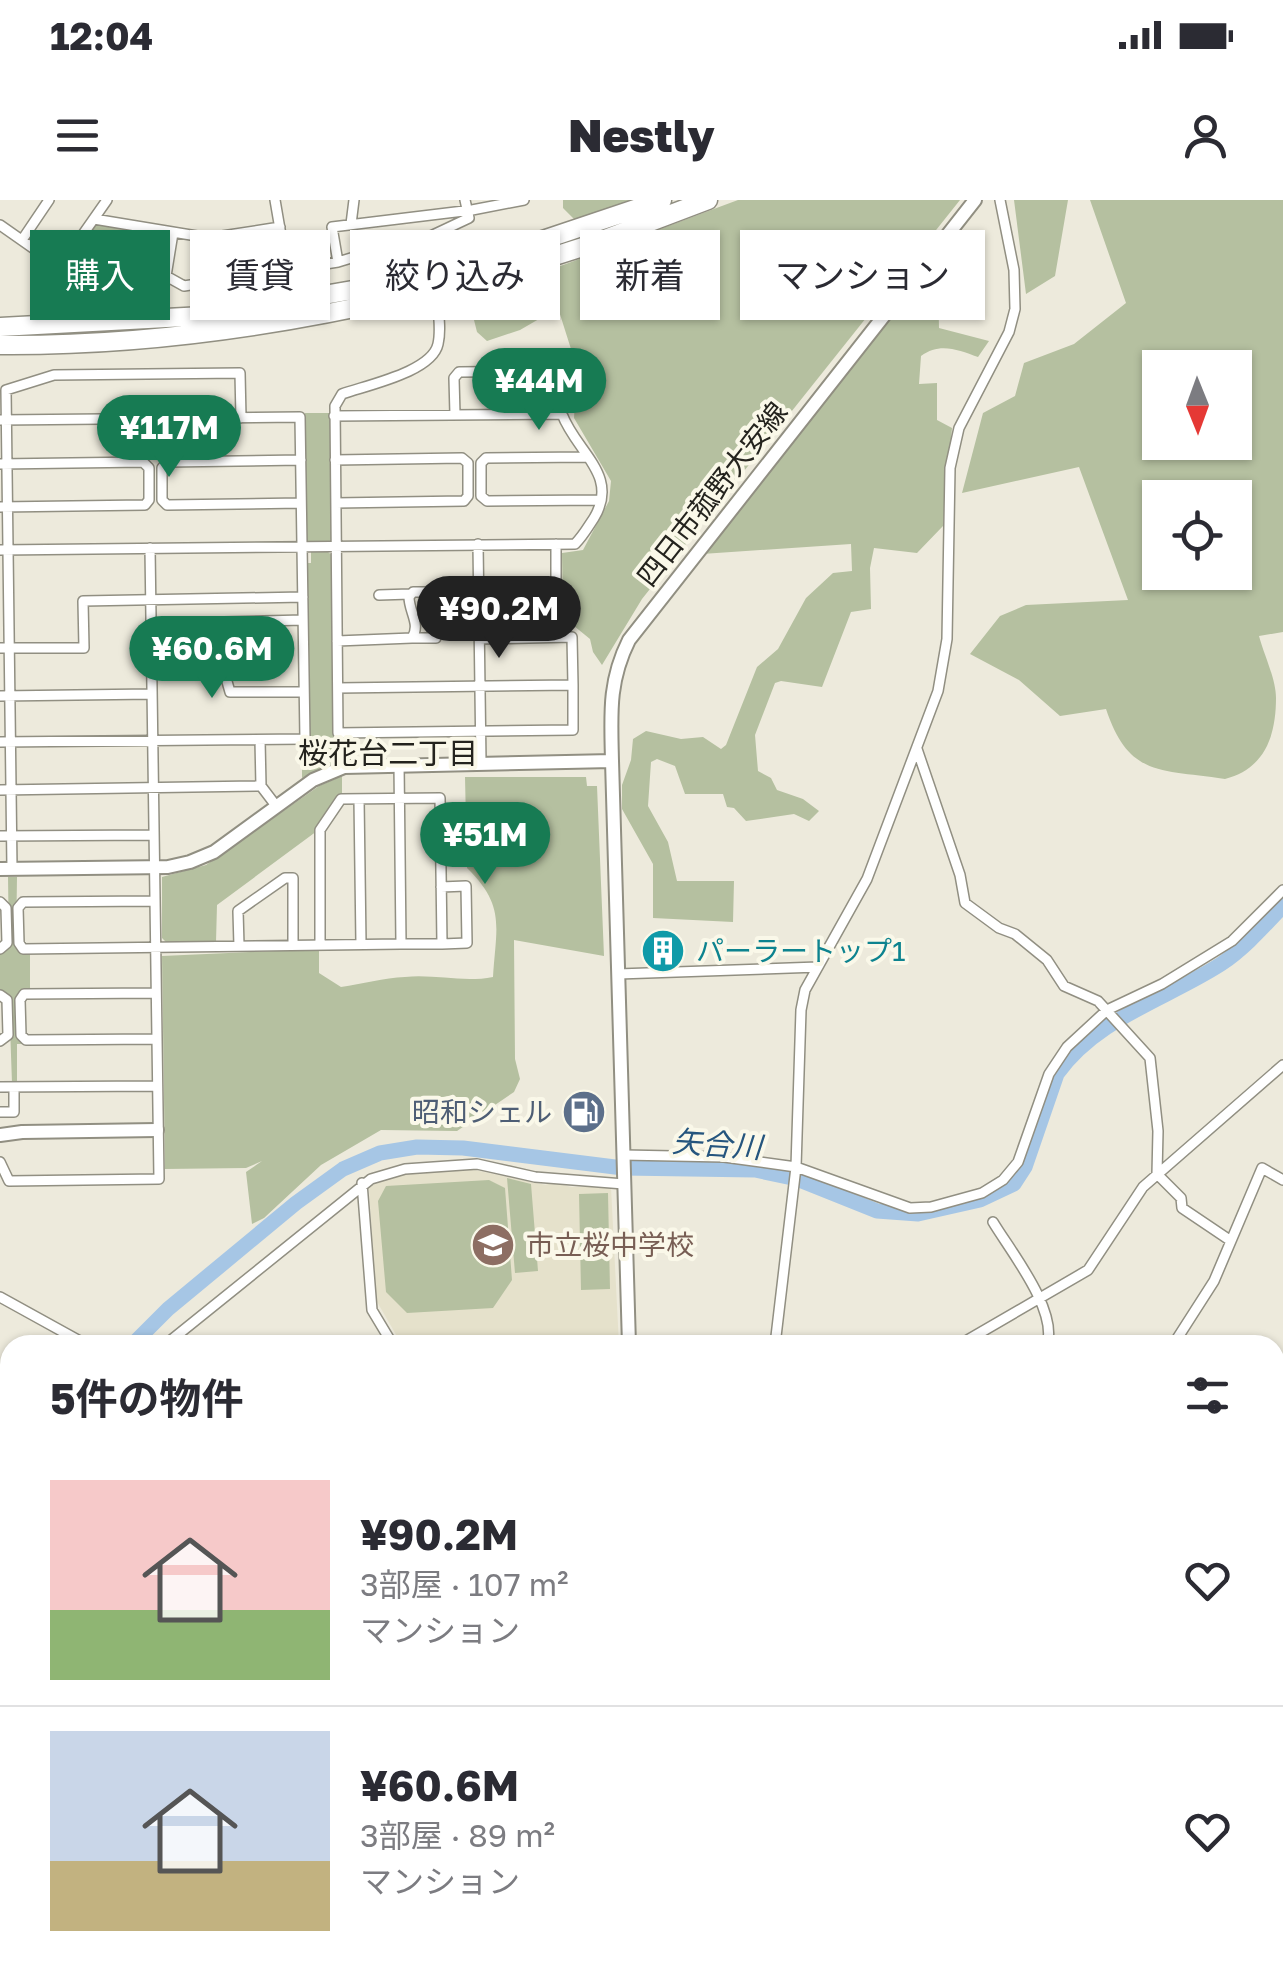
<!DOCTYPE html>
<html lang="ja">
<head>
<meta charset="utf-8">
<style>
  body { margin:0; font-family:"Golos Text","Noto Sans JP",sans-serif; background:#f2f2f3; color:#2b2b33; height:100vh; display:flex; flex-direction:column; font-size:38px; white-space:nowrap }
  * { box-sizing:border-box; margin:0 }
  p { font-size:32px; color:#7c7c81 }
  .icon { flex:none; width:55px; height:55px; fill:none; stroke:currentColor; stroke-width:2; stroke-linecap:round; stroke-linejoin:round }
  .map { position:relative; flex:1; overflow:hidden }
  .panel { position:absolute; left:0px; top:1135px; width:1285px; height:640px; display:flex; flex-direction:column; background:#fff; border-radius:30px 30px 0 0; box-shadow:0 2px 8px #0004 }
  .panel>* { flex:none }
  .banner { position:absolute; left:30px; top:30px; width:1225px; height:90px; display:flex; gap:20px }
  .needle { width:65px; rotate:179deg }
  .buttons { position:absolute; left:1142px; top:150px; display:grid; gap:20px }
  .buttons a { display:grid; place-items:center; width:110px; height:110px; border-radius:0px; background:#fff; box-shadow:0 2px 8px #0004; font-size:50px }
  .price { position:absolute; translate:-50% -85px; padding:0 22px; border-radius:35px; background:#177b53; color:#fff; font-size:32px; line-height:65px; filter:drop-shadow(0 2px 5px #0008) }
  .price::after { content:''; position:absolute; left:50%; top:60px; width:30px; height:22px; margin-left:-15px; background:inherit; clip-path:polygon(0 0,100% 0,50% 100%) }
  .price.selected { background:#222; color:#fff }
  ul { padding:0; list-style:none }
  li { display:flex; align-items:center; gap:30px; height:250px; padding:0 50px }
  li+li { border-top:2px solid #e1e1e2 }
  li span { display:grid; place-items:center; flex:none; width:280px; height:200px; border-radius:0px; color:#555 }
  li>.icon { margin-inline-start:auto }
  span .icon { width:120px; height:120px; fill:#fffc; stroke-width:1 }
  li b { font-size:42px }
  h2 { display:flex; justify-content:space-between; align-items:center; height:120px; padding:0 50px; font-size:42px }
  .chip { padding:0 35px; border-radius:0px; background:#fff; box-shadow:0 2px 8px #0004; font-size:35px; line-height:90px }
  .chip.selected { background:#177b53; color:#fff }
  .status { display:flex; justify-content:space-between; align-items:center; height:70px; padding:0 50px; background:#fff; direction:ltr }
  .status svg { height:28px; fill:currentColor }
  header { display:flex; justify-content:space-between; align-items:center; height:130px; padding:0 50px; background:#fff; font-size:45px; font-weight:800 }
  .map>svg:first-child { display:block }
  .built { fill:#e5e1cb }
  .green { fill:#b5c0a0; fill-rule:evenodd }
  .water { fill:#a6c6e5; stroke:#7f95a9; stroke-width:2.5 }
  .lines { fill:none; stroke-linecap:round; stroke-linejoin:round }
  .stream { stroke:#7f95a9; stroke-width:2.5 }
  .river { stroke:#a6c6e5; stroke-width:15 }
  .street-casing { stroke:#918f82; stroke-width:12 }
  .secondary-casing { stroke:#918f82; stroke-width:16 }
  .highway-casing { stroke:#918f82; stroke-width:21 }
  .street { stroke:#fff; stroke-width:9 }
  .secondary { stroke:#fff; stroke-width:12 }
  .highway { stroke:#fff; stroke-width:18 }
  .highway-bridge-casing { stroke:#918f82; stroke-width:21; stroke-linecap:butt }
  .highway-bridge { stroke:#fff; stroke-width:18 }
  .labels { text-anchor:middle; stroke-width:8; stroke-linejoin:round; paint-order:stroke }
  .street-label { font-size:28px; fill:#24231e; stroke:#faf8e9 }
  .culture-label { font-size:28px; fill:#0d838f; stroke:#faf8e9; text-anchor:start }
  .service-label { font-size:28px; fill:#4e5e75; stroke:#faf8e9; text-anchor:end }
  .education-label { font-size:28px; fill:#785e54; stroke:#faf8e9; text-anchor:start }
  .neighbourhood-label { font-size:30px; fill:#24231e; stroke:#faf8e9 }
  .water-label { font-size:30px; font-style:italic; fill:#25557e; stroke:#faf8e9 }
</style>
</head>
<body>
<div class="status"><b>12:04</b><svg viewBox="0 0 49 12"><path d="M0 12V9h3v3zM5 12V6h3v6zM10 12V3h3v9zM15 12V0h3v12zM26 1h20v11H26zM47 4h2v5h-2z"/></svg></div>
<header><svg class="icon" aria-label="menu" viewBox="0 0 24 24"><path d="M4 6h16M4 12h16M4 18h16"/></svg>Nestly<svg class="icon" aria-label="person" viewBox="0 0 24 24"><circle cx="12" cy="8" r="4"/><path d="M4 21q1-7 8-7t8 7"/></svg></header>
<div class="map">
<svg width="1283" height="1775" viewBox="0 0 1283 1775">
  <rect width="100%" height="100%" fill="#edeadc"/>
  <!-- built -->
  <path class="built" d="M470,969L546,985L550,981L571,987H611L619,1145H402L376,1100L369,989L372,984L410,973Z"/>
  <!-- green -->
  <path class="green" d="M563,0H631L577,22L563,8Z
    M738,0H960L642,399L602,465L593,452L590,439L563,417L562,353L583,350L609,301L611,281L574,218L577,168L558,108L520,130L487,141L477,132L469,100Z
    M1014,0H1068L1055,76L1026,94Z
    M1090,0H1283V432L1259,436C1264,455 1276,479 1276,498C1276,537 1264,569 1225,579C1161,569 1129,578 1106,509L1060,516L1019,480L970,454L1000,416L1026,405L1128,400L1079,267L962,293L983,213L1015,196L1024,163L1074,144L1126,103ZM1160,168H1235V242H1160ZM1160,298H1235V372H1160Z
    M97,24L142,31L135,71L117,69L83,45L82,42Z
    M922,76L938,84L939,128L989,141L978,157C958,150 940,142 921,156L919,184L937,183V220L952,228L943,326L917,353L874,348L870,368L871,409L851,412L822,487L781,481L775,483L755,535L758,571L771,578L777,590L803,599L819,611L809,621L794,614L746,621L734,608L727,607L723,594H685L675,566L657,559L651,562L648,606L668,642L677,681H734L733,722L653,718V664L622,609V585L631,560L633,539L646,531L681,539L703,537L721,549L726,545L757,467L778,449L806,398L833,373L852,371L851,344L702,354Z
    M305,213H330L332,338L329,342H305Z
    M311,352H328L333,356L335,536H343L344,560L302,578V543L309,542L306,363H311Z
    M342,576V595L317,631L217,705L216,742L167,743L162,738V677L206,665L319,586Z
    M465,577H586L587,586H597L604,756L514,740L515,859L520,879L514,892L457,931L381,930L321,965L264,1018L252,1024L246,972L262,961L246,968L165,969L162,756L319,749V773L341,787C362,784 384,778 405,777C436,774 463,783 493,777C496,727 506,706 467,668Z
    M8,677H17L16,745L30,752V790L17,797V837L22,844H17V883H12L9,798L0,792V752L9,747Z
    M507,978L531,984L538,1071L515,1073Z
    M489,980L505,988L512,1080L493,1108L407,1113L386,1092L378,1001L386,986Z
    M608,993L610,1089L581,1090L579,994Z
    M1275,1393L1283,1400V1775H615L599,1765H1275Z"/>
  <!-- water -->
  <path class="water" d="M1044,1765H1129L1136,1775H1029Z"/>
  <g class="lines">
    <!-- stream -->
    <path class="stream" d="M0,1376L10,1378"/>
    <!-- river -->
    <path class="river" d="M132,1145L168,1109L296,1003L343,969L380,953L417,947L463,948L623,968L755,970L797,979L877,1011L918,1014L980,1000L1014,984L1025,967L1057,874C1097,818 1165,800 1221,764C1245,748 1264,726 1283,706
      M0,1245H10"/>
    <!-- street casing -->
    <g class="street-casing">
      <path id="street" d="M275,0L287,70
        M94,19L209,38L280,27
        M351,24L354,0
        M0,25L60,67L107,0
        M173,33L166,76L184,86L338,62L410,40L430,49L436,72
        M22,40L49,0
        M418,42L469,18L465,0
        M338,62L332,27L472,10L524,0
        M455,215L454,178L459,172L562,171V214
        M0,220L300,217L305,539L0,542
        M587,257L486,258L481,263V296L487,301L601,300
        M301,260L167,262L162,268V300L167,305L301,303
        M335,260L462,258L468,263V296L464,301L336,303
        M0,264L143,262L149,268V300L145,305L0,307
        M478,344L481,563
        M0,350L575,344C583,336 588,327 594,318C620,275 576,252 562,214L334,216
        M379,395L410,394
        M224,422L303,420
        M151,424L224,422V446
        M412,438H436
        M479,439L572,437L573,485
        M337,441L412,438C421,424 409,412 409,397L413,392L556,391V344
        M151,447L224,446L232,453V465L226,478L230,492H304
        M0,448H84L83,401L303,397
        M338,488L573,485V530L338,533L335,206L342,194C367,185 432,172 438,144C442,127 437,105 436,87
        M0,496L152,494
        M260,540L261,586
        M917,549L960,675L965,703L999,728L1015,734L1047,760L1064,786L1098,801L1150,858L1158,931L1157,974L1181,998L1182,1008L1231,1041
        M0,590L261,586L277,607
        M359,599L361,744
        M0,636L152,635
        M12,669L6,190L54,175L240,173L241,218
        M154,701L23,702L18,708L19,743L23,749L401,744L399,564
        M0,702L6,708L7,743L0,749
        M401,744H442
        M320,745V630L341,599L440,598L442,744L467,743L466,686L441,687
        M239,746L238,711L285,678H293V745
        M618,774L818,767
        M155,793L24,794L20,800L21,835L26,840L156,839
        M0,795L7,800L8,835L0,841
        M0,887L156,886
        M0,912H14V887
        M623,955L724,957L796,967L910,1008L931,1007L982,993L1003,980L1018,962L1049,874L1067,847L1107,810L1162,784L1232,741L1283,690
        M0,962L9,981L159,979L150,348
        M362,983L372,1110L393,1145
        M993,1022C1011,1052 1058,1110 1047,1145
        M0,1097L87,1145
        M165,1145L371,979L405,969L477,964L535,977L624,984
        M775,1145L796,967L801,810L805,790L867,679L938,491L947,439L950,268L959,228L1009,132L1015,109L1014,70L1000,0
        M959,1145L1088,1070L1143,987L1283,865
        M1173,1145L1214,1081L1262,968L1283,980
        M1275,1162L1283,1163
        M0,1264L10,1261
        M0,1415L10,1416
        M0,1458L10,1462
        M0,1636L10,1604
        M0,1659L10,1660
        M279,1765L292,1775
        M300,1765V1775
        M129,1772L188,1775
        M318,1775C342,1765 366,1768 391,1772C404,1773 419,1768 431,1765"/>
    </g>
    <!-- secondary casing -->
    <g class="secondary-casing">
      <path id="secondary" d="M0,669L168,667L190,662L214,652L313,580L344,567L612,561
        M0,935L22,932L157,930
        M629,1145L612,561C611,515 608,482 629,440L975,0
        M4,1729L10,1740
        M26,1765L32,1775
        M537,1775L539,1765"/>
    </g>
    <!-- highway casing -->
    <g class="highway-casing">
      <path id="highway" d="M492,57L662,0
        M495,75L592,44L708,0
        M0,127L203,116L399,82
        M0,145C134,146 269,128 400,98"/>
    </g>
    <!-- street -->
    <use href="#street" class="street"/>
    <!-- secondary -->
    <use href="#secondary" class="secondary"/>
    <!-- highway -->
    <use href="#highway" class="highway"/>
    <!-- highway-bridge casing -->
    <g class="highway-bridge-casing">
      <path id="highway-bridge" d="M399,82L492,57
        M400,98L495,75"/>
    </g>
    <!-- highway-bridge -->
    <use href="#highway-bridge" class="highway-bridge"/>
  </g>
  <!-- icons -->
  <defs>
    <g id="building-disc" transform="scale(2.25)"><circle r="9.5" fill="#0f9aa8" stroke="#faf8e9"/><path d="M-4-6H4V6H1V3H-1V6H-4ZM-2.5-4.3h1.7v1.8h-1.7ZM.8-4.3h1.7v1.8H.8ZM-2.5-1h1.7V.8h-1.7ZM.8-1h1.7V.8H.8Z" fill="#fff"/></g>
    <g id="fuel-disc" transform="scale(2.25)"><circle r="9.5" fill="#5c6f8a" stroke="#faf8e9"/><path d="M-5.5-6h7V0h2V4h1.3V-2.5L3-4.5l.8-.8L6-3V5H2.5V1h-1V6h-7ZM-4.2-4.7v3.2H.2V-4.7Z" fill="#fff"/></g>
    <g id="school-disc" transform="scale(2.25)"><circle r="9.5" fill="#8d6e63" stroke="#faf8e9"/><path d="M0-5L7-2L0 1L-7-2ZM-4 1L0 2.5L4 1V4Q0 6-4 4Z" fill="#fff"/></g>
  </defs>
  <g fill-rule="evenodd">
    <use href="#building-disc" x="663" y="751"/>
    <use href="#fuel-disc" x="584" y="912"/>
    <use href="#school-disc" x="493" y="1045"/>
  </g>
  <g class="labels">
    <!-- street labels -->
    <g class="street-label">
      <text transform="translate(712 294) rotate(-52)" y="10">四日市菰野大安線</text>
    </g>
    <!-- culture labels -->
    <g class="culture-label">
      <text x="696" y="761">パーラートップ1</text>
    </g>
    <!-- service labels -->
    <g class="service-label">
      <text x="552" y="922">昭和シェル</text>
    </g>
    <!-- education labels -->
    <g class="education-label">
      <text x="526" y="1055">市立桜中学校</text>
    </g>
    <!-- neighbourhood labels -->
    <g class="neighbourhood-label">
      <text x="388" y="564">桜花台二丁目</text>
    </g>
    <!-- water labels -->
    <g class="water-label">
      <text transform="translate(717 945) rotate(4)" y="10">矢合川</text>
    </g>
  </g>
</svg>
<div class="buttons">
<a><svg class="needle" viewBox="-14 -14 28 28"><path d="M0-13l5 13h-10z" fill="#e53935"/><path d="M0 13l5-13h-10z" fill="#7c7c81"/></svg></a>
<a><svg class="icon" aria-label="locate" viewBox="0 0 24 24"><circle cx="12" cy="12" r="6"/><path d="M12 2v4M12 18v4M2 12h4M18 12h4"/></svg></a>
</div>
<b class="price" style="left:539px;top:233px">¥44M</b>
<b class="price" style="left:169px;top:280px">¥117M</b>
<b class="price selected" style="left:499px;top:461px">¥90.2M</b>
<b class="price" style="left:212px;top:501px">¥60.6M</b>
<b class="price" style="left:485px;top:687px">¥51M</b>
<div class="banner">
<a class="chip selected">購入</a>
<a class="chip">賃貸</a>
<a class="chip">絞り込み</a>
<a class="chip">新着</a>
<a class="chip">マンション</a>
</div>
<section class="panel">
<h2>5件の物件<svg class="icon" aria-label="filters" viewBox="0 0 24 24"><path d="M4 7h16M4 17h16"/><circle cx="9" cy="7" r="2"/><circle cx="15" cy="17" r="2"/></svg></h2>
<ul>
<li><span style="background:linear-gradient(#f6c9c9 65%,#8fb573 0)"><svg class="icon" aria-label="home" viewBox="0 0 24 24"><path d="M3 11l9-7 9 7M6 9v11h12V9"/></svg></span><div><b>¥90.2M</b><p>3部屋 · 107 m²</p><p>マンション</p></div><svg class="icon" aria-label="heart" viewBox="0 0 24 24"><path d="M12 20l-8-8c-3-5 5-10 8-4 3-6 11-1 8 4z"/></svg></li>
<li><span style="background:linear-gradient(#c9d6e8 65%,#c2b280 0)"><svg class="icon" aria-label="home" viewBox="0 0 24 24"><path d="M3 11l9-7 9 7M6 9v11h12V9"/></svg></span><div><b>¥60.6M</b><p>3部屋 · 89 m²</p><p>マンション</p></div><svg class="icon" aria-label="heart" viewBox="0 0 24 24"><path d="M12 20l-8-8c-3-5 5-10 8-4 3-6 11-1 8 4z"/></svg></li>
</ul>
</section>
</div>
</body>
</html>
